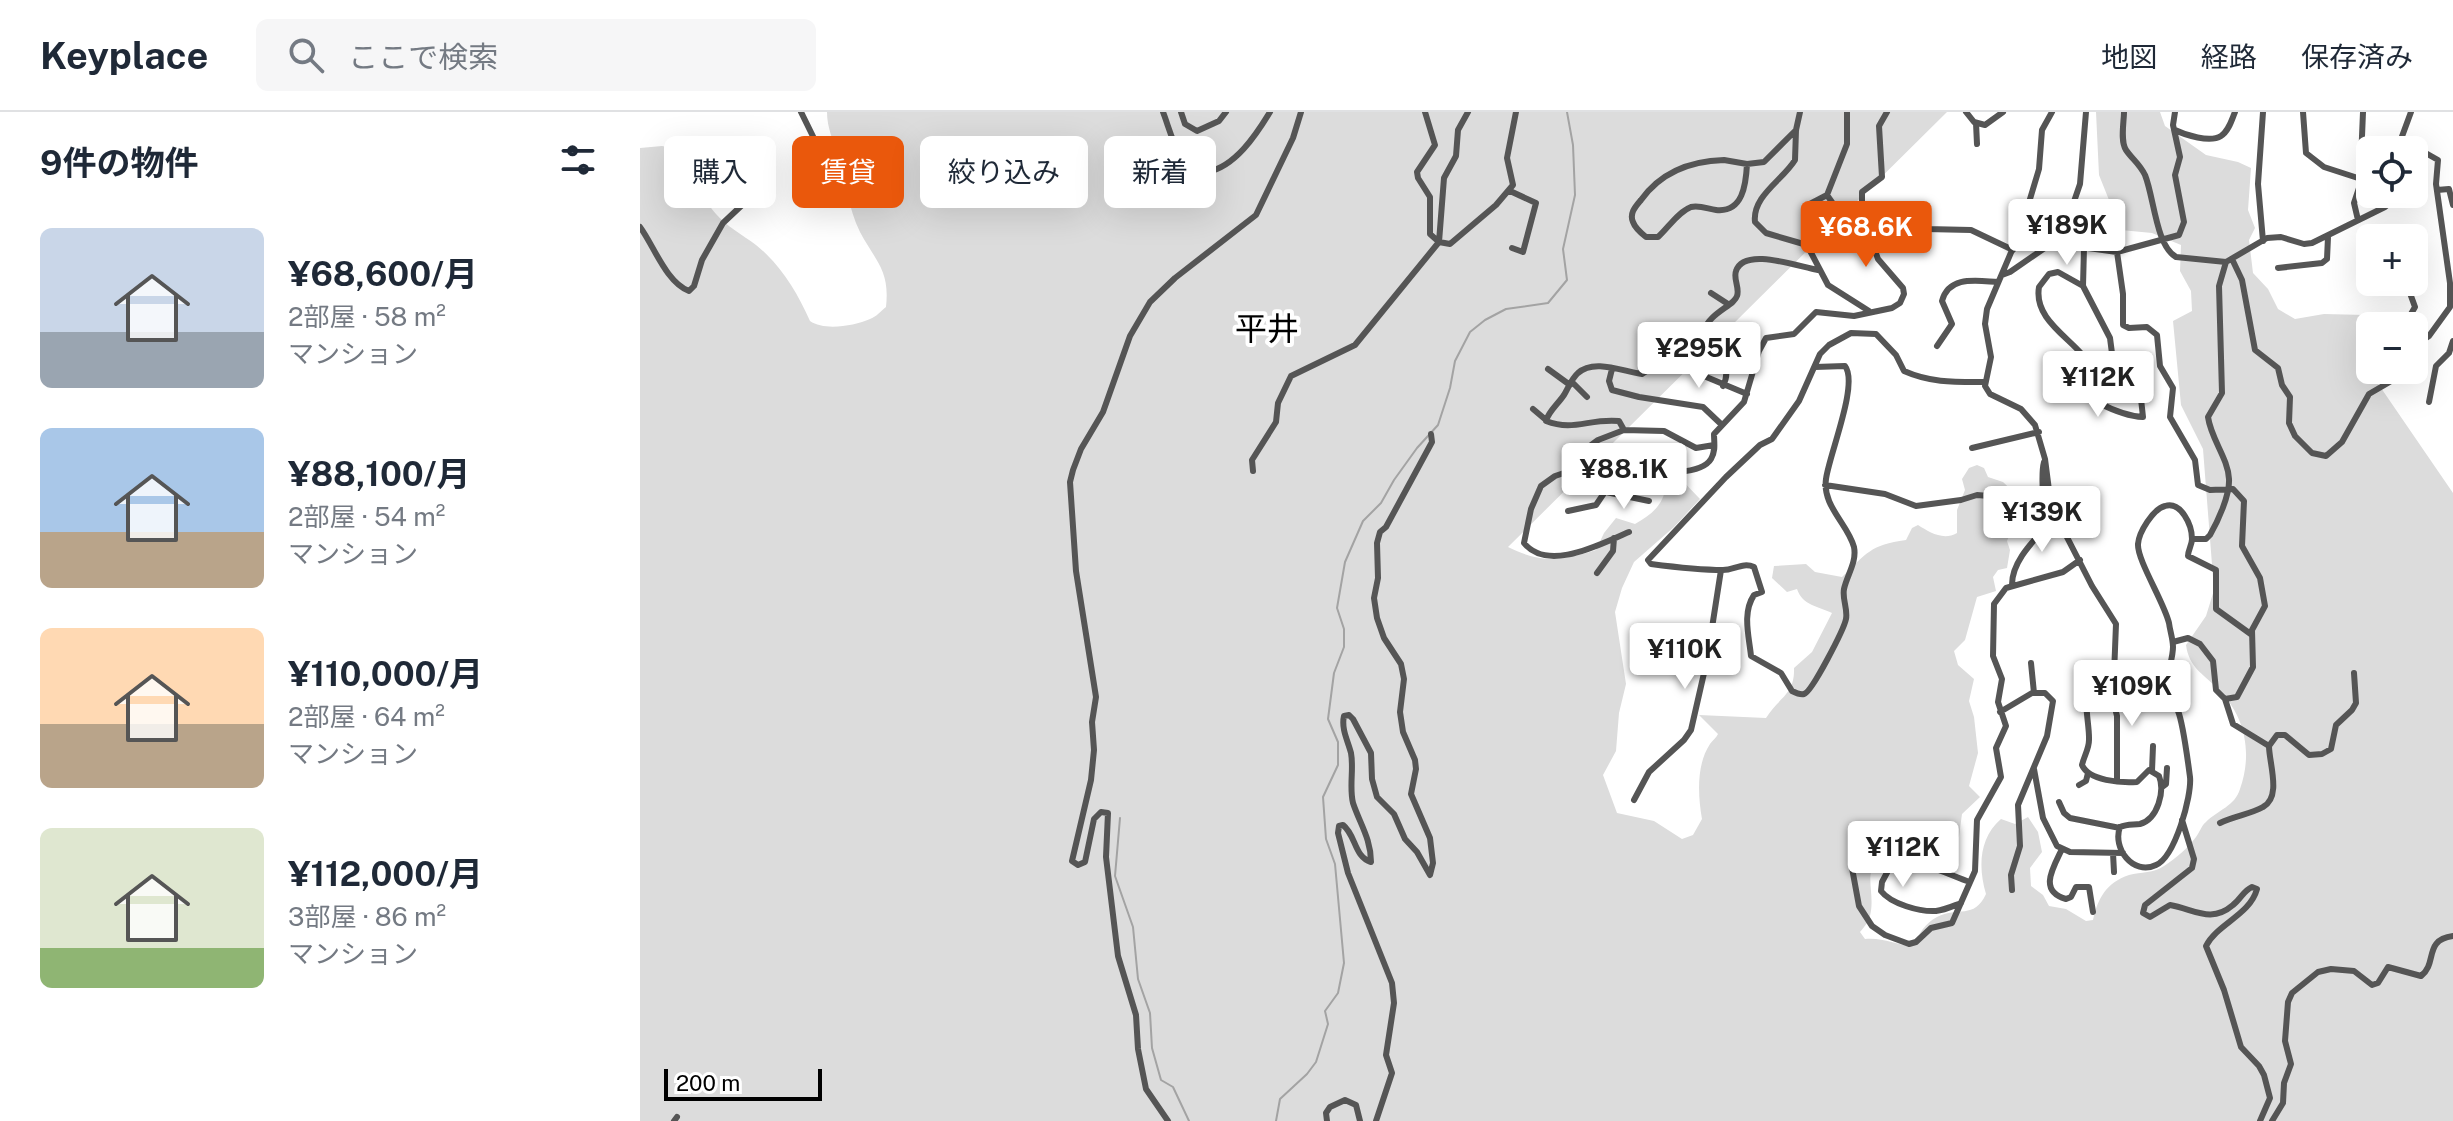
<!DOCTYPE html>
<html lang="ja">
<head>
<meta charset="utf-8">
<style>
  body { margin:0; font-family:"Public Sans","Noto Sans JP",sans-serif; background:#f6f6f7; color:#1f2937; height:100vh; display:flex; flex-direction:column; font-size:30px; white-space:nowrap }
  * { box-sizing:border-box; margin:0 }
  p { font-size:26px; color:#747a83 }
  .icon { flex:none; width:44px; height:44px; fill:none; stroke:currentColor; stroke-width:2; stroke-linecap:round; stroke-linejoin:round }
  .map { position:relative; flex:1; overflow:hidden }
  .side { display:flex; flex-direction:column; background:#fff; width:640px }
  .side>* { flex:none }
  .top-card { position:absolute; left:24px; top:24px; width:760px; height:72px; display:flex; gap:16px }
  .controls { position:absolute; left:1716px; top:24px; display:grid; gap:16px }
  .controls a { display:grid; place-items:center; width:72px; height:72px; border-radius:12px; background:#fff; box-shadow:0 8px 32px #0002; font-size:40px }
  .scale { position:absolute; left:24px; bottom:20px; width:158px; box-sizing:border-box; padding-left:8px; border:4px solid #000; border-top:0; font-size:22px; line-height:28px; white-space:nowrap; color:#000; -webkit-text-stroke:6px #fff; paint-order:stroke }
  .price { position:absolute; translate:-50% -68px; padding:0 18px; border-radius:8px; background:#fff; color:#222; font-size:26px; line-height:52px; filter:drop-shadow(0 2px 4px #0008) }
  .price::after { content:''; position:absolute; left:50%; top:48px; width:24px; height:18px; margin-left:-12px; background:inherit; clip-path:polygon(0 0,100% 0,50% 100%) }
  .price.on { background:#ea580c; color:#fff }
  ul { padding:0; list-style:none }
  li { display:flex; align-items:center; gap:24px; height:200px; padding:0 40px }
  li span { display:grid; place-items:center; flex:none; width:224px; height:160px; border-radius:12px; color:#555 }
  li>.icon { margin-inline-start:auto }
  span .icon { width:96px; height:96px; fill:#fffc; stroke-width:1 }
  li b { font-size:34px }
  h2 { display:flex; justify-content:space-between; align-items:center; height:96px; padding:0 40px; font-size:34px }
  .chip { padding:0 28px; border-radius:12px; background:#fff; box-shadow:0 8px 32px #0002; font-size:28px; line-height:72px }
  .chip.on { background:#ea580c; color:#fff }
  header { display:flex; align-items:center; gap:48px; box-sizing:border-box; height:112px; padding:0 40px; background:#fff; border-bottom:2px solid #e0e1e3 }
  header strong { font-size:38px }
  nav { display:flex; gap:44px; margin-inline-start:auto; font-size:28px }
  .search { width:560px; height:72px; background:#f6f6f7; display:flex; align-items:center; gap:20px; box-sizing:border-box; padding:0 28px; border-radius:12px; color:#747a83; font-size:30px }
  main { display:flex; flex:1; min-height:0 }
  .map>svg:first-child { display:block }
  .green { fill:#dcdcdc }
  .lines { fill:none; stroke-linecap:round; stroke-linejoin:round }
  .stream { stroke:#a3a3a3; stroke-width:2 }
  .minor { stroke:#555; stroke-width:6 }
  .labels { text-anchor:middle; stroke-width:8; stroke-linejoin:round; paint-order:stroke }
  .quarter-label { font-size:32px; fill:#000; stroke:#fff }
</style>
</head>
<body>
<header>
<strong>Keyplace</strong>
<div class="search"><svg class="icon" aria-label="search" viewBox="0 0 24 24"><circle cx="10" cy="10" r="6"/><path d="M15 15l6 6"/></svg>ここで検索</div>
<nav><a>地図</a><a>経路</a><a>保存済み</a></nav>
</header>
<main>
<section class="side">
<h2>9件の物件<svg class="icon" aria-label="filters" viewBox="0 0 24 24"><path d="M4 7h16M4 17h16"/><circle cx="9" cy="7" r="2"/><circle cx="15" cy="17" r="2"/></svg></h2>
<ul>
<li><span style="background:linear-gradient(#c9d6e8 65%,#9aa5b1 0)"><svg class="icon" aria-label="home" viewBox="0 0 24 24"><path d="M3 11l9-7 9 7M6 9v11h12V9"/></svg></span><div><b>¥68,600/月</b><p>2部屋 · 58 m²</p><p>マンション</p></div></li>
<li><span style="background:linear-gradient(#a9c7e8 65%,#b9a48a 0)"><svg class="icon" aria-label="home" viewBox="0 0 24 24"><path d="M3 11l9-7 9 7M6 9v11h12V9"/></svg></span><div><b>¥88,100/月</b><p>2部屋 · 54 m²</p><p>マンション</p></div></li>
<li><span style="background:linear-gradient(#ffd9b3 60%,#b9a48a 0)"><svg class="icon" aria-label="home" viewBox="0 0 24 24"><path d="M3 11l9-7 9 7M6 9v11h12V9"/></svg></span><div><b>¥110,000/月</b><p>2部屋 · 64 m²</p><p>マンション</p></div></li>
<li><span style="background:linear-gradient(#dfe7d0 75%,#8fb573 0)"><svg class="icon" aria-label="home" viewBox="0 0 24 24"><path d="M3 11l9-7 9 7M6 9v11h12V9"/></svg></span><div><b>¥112,000/月</b><p>3部屋 · 86 m²</p><p>マンション</p></div></li>
</ul>
</section>
<div class="map">
<svg width="1813" height="1009" viewBox="0 0 1813 1009">
  <rect width="100%" height="100%" fill="#fff"/>
  <!-- green -->
  <path class="green" d="M187,0H1307L868,435C902,452 921,449 956,438L964,421L976,406L995,412C1011,403 1027,391 1025,370L1037,363L1060,387L1034,415L994,450L982,476L975,500L986,572L979,601L976,639L963,663L977,701L1014,709L1042,727L1053,723L1062,707C1058,684 1056,653 1070,632C1073,628 1076,626 1078,622L1059,603L1126,606C1139,585 1155,583 1154,556L1172,540L1192,501C1178,494 1163,494 1157,477L1147,480L1132,466L1134,454L1166,452L1175,460L1202,465C1227,441 1230,433 1266,428L1272,416L1278,413C1289,420 1303,429 1317,421V398L1325,378L1322,367L1329,356L1337,353L1344,356L1348,365L1363,370L1383,389L1397,384L1407,391C1394,423 1380,397 1367,429L1370,438L1367,456L1358,458L1353,465L1356,479L1337,485L1325,528L1314,539L1318,553L1334,567L1329,589L1334,605L1338,641L1329,674L1340,685L1322,702L1319,724L1308,742L1269,747L1254,739C1216,755 1237,774 1230,804C1229,810 1223,816 1220,820L1225,827C1242,825 1256,833 1273,834C1279,822 1285,811 1297,805C1318,794 1334,808 1346,782C1338,755 1339,726 1361,707L1375,712L1388,705L1398,720L1402,740L1390,756L1391,774L1403,783L1409,794L1426,797L1446,809L1453,808C1458,786 1466,771 1489,763C1501,760 1514,761 1524,754C1536,746 1548,736 1556,725C1560,720 1561,714 1566,710C1578,698 1595,694 1600,677C1613,640 1605,603 1577,576C1562,561 1549,555 1546,533L1566,504L1574,478L1563,337L1541,293L1533,209L1552,199L1551,179L1540,159L1541,133L1512,121L1481,118L1459,63L1456,0H1520L1525,14L1566,43L1598,50L1611,56L1608,98L1615,116L1609,128L1613,161L1628,177L1638,197L1655,207L1684,202L1726,203L1730,214L1728,257L1813,381V1009H0V36L22,34L38,37C54,57 59,83 76,102C86,114 103,123 116,133C141,153 157,180 170,209C184,219 214,214 230,207C236,205 241,199 246,195C250,158 236,150 220,120C208,96 206,68 197,42C193,27 187,16 187,0Z"/>
  <g class="lines">
    <!-- stream -->
    <path class="stream" d="M480,706L475,764L493,815L498,867L510,901L512,936L521,968L533,975L549,1009
      M636,1009L640,987L667,962L676,950L688,912L685,899L698,881L704,851L695,752L686,727L683,685L698,653V630L688,607L694,561L704,535V517L697,496L705,450L723,409L741,391L754,368L777,336L798,313L810,276L815,249L830,220L845,208L866,197L908,191L927,168L923,137L935,83L933,33L927,0"/>
    <!-- minor -->
    <path class="minor" d="M161,0L188,55
      M523,0C532,23 537,57 567,60C595,55 616,23 630,0
      M541,0L545,12L557,19L579,9L586,0
      M785,0L795,33L777,60L778,66L790,85V122L799,130L810,132L856,93L873,73L867,46L876,0
      M1160,0L1156,18L1155,48C1143,68 1112,84 1115,110L1126,121L1167,133L1188,173L1229,199
      M1207,0V32L1187,83L1196,96L1222,103
      M1326,0L1334,10L1345,13L1363,0
      M1412,0L1402,18L1399,57L1381,117L1347,197L1345,212L1351,245L1345,274L1350,282L1381,297L1395,313L1405,347L1411,394L1452,474L1476,512L1473,588L1477,604V669
      M1484,0C1484,10 1480,29 1486,38C1492,47 1499,51 1505,63C1514,85 1516,134 1536,145L1586,150L1627,126L1641,125L1664,132L1672,131L1745,95L1760,82
      M1663,0L1666,41L1684,55L1721,67
      M1336,11L1337,32
      M1535,18C1545,23 1570,31 1581,24C1589,19 1592,7 1595,0
      M1761,27L1798,48L1796,72L1810,171V195L1789,224L1774,234
      M1757,38L1771,0
      M1084,48L1107,52C1106,72 1103,101 1076,98C1068,97 1060,93 1051,95C1038,100 1028,116 1018,125H1006C1001,121 995,116 993,110C989,101 996,94 1001,88C1021,60 1050,49 1084,48Z
      M1107,52L1124,50L1156,18
      M1797,78L1809,77L1813,93
      M870,79L896,91L883,140L872,136
      M1166,94L1187,83
      M1276,102L1278,110L1286,117L1331,118L1373,138
      M1718,108L1714,91L1720,73L1723,0
      M0,115C14,134 26,170 49,179L54,174L62,148L83,111L117,79
      M1623,129L1618,72L1623,0
      M1412,131L1477,140L1539,123L1544,110L1535,63L1540,45L1533,13L1535,0
      M1477,140L1483,182V213L1489,216L1507,215L1517,223L1520,254L1533,276L1530,305L1555,348L1558,373L1570,378L1593,377L1604,389L1602,434L1620,466L1625,494L1612,518L1613,555L1597,585L1585,587
      M1592,147L1602,168L1615,238L1638,256L1642,273L1650,285L1649,311L1655,324L1672,341L1686,344L1702,330L1729,282L1753,268L1760,258
      M1638,156L1682,151L1687,147L1688,125
      M1418,160L1443,174L1470,226L1473,249L1495,270L1500,278L1503,305C1481,304 1433,283 1426,262L1444,265L1450,261L1451,254C1436,228 1393,210 1399,175L1409,162Z
      M1362,163L1370,160L1412,131L1428,107L1440,72L1446,0
      M1443,174L1444,136
      M1071,181L1088,192
      M1764,214L1775,195L1766,170
      M1297,234L1312,212L1302,189C1309,163 1337,169 1358,170
      M1175,255L1205,254C1219,272 1189,343 1186,367C1182,394 1208,412 1214,435C1217,450 1207,463 1204,477C1202,487 1208,497 1206,507C1204,517 1172,580 1164,582C1160,583 1156,581 1152,579L1141,561L1111,544C1109,524 1102,501 1114,483L1122,480L1114,455C1103,450 1094,458 1083,458C1059,458 1034,455 1011,452L1008,448L1086,365L1120,333L1132,327L1159,289L1180,242L1189,233L1211,221L1236,222L1256,243L1264,259C1291,271 1315,270 1345,270
      M908,257L930,273
      M972,257L969,269L972,278L999,285L1063,295L1082,313
      M932,270L947,285
      M1083,274C1095,250 1072,239 1063,220C1070,200 1094,194 1097,184C1100,176 1093,167 1096,159C1104,134 1159,155 1178,158
      M1789,290L1796,254L1809,241L1813,229
      M893,297L906,308
      M984,318L1024,319L1056,336L1074,333
      M1332,336L1399,320
      M613,359L612,348L636,310L638,291L651,264L715,233L799,130L804,66L816,44L818,18L828,0
      M1185,373L1245,382L1276,394L1321,388L1337,383L1349,384L1369,389L1393,403C1409,392 1399,368 1404,350
      M966,380L1009,389
      M928,399L956,393L979,359C1001,359 1059,367 1071,347C1076,339 1074,330 1074,322L1104,290L1119,239L1126,226L1154,222L1176,200L1214,204L1252,196L1260,191L1264,182L1263,176L1238,147L1222,103V80L1242,65L1239,14L1247,0
      M989,420C962,431 908,461 884,431L891,397L901,374L915,364L933,358L950,334L958,328L984,318L979,309C949,306 934,320 906,309C908,300 918,292 924,283C928,276 932,266 938,261C954,246 984,260 1002,262L1020,250L1028,249L1107,282
      M1552,427H1566L1570,423C1578,409 1590,383 1589,367C1588,346 1571,327 1568,305L1582,281L1579,174L1586,150
      M957,461L973,439L974,426
      M1372,474C1371,447 1399,424 1415,405
      M1533,530L1548,526L1560,532L1573,549L1576,578L1585,587L1593,612L1629,634
      M1391,551L1394,581
      M1474,564C1433,563 1450,604 1449,628C1449,637 1444,644 1442,653C1449,669 1481,671 1497,670L1509,658L1519,664C1525,679 1518,707 1500,712C1493,713 1487,712 1480,715C1472,736 1493,764 1516,753C1535,745 1552,684 1550,665C1548,650 1543,611 1538,599C1535,592 1529,586 1528,577C1525,563 1533,549 1533,535C1533,527 1530,519 1529,511C1524,490 1497,448 1498,432C1499,420 1513,397 1525,394C1541,389 1552,413 1552,427C1552,433 1548,438 1548,444L1576,458V497L1612,523
      M1360,600L1392,581H1405L1413,589L1407,624L1378,693L1380,734L1371,763L1372,778
      M1394,657L1403,706L1417,734L1430,740L1483,741
      M1512,659L1513,634
      M1439,673L1446,669L1448,661
      M1522,675L1526,672L1527,656
      M994,688L1009,660L1044,628L1051,618L1067,548L1081,458
      M1419,690L1424,701L1430,706L1480,716
      M1542,708L1554,747L1552,756L1505,793L1503,801L1510,805L1530,793C1554,797 1571,812 1593,793C1601,787 1603,779 1612,775L1617,777C1610,803 1577,812 1566,834L1584,878L1601,935L1619,954L1624,963L1630,986L1620,1009
      M1580,711C1594,704 1611,702 1623,695C1642,685 1629,651 1629,634L1637,623H1645L1669,643L1682,642L1691,637L1696,613L1712,598L1716,591L1714,561
      M1422,737C1413,756 1398,779 1426,787L1431,785L1436,775H1449L1453,800
      M1473,741L1474,760
      M1304,759L1303,736L1296,724L1288,722L1225,726L1219,733L1212,756L1219,794L1232,814L1245,823L1269,832L1276,830L1291,816L1312,811L1335,759L1337,708L1361,665L1356,636L1366,614L1358,590L1362,567L1353,544L1354,492L1366,476L1423,460L1440,448
      M1321,791C1313,794 1305,798 1296,799C1280,800 1251,792 1241,779L1242,770L1250,755C1277,744 1306,762 1330,770
      M34,1009L37,1005
      M528,1009L506,977L498,937L496,903L478,844L466,745L468,701L461,700L454,707L445,750L438,753L432,749L451,668L454,638L452,610L456,585L436,459L430,370L433,358L441,337L463,300L490,224L510,190L535,166L616,103L653,26L661,0
      M687,1009L686,1001L690,995L705,988L716,993L720,1009
      M736,1009L752,961L746,943L754,891L752,871L708,761L698,721L699,714L703,713C716,723 714,745 731,750C731,727 720,712 713,691C709,675 714,657 711,641C708,629 701,617 704,604L709,603L713,607L731,641L732,667L737,685L754,702L765,727L777,740L790,763L793,751L790,726L771,682L776,657L775,648L763,620L760,600L764,567L761,552L744,526L737,506L734,486L738,466L737,431L740,420L746,415L792,330L791,322
      M1632,1009L1643,991L1644,971L1651,952L1645,929L1648,890L1652,881L1678,860L1691,857L1714,859L1732,873L1738,871L1748,855L1781,864C1798,851 1783,828 1813,824"/>
  </g>
  <g class="labels">
    <!-- quarter labels -->
    <g class="quarter-label">
      <text x="627" y="228">平井</text>
    </g>
  </g>
</svg>
<div class="controls">
<a><svg class="icon" aria-label="locate" viewBox="0 0 24 24"><circle cx="12" cy="12" r="6"/><path d="M12 2v4M12 18v4M2 12h4M18 12h4"/></svg></a>
<a>+</a>
<a>−</a>
</div>
<div class="scale">200 m</div>
<b class="price" style="left:1427px;top:155px">¥189K</b>
<b class="price on" style="left:1226px;top:157px">¥68.6K</b>
<b class="price" style="left:1059px;top:278px">¥295K</b>
<b class="price" style="left:1458px;top:307px">¥112K</b>
<b class="price" style="left:984px;top:399px">¥88.1K</b>
<b class="price" style="left:1402px;top:442px">¥139K</b>
<b class="price" style="left:1045px;top:579px">¥110K</b>
<b class="price" style="left:1492px;top:616px">¥109K</b>
<b class="price" style="left:1263px;top:777px">¥112K</b>
<div class="top-card">
<a class="chip">購入</a>
<a class="chip on">賃貸</a>
<a class="chip">絞り込み</a>
<a class="chip">新着</a>
</div>
</div>
</main>
</body>
</html>
